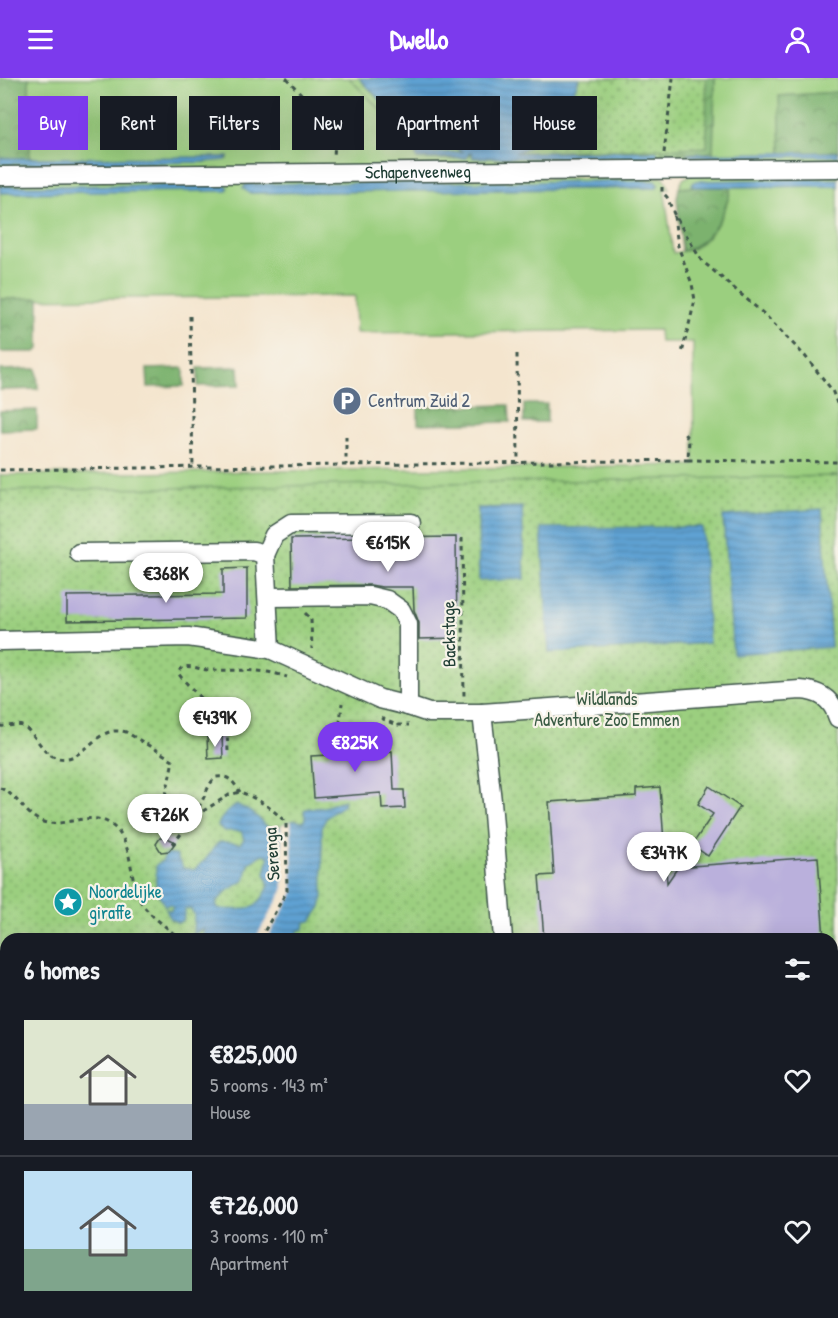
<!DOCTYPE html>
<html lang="en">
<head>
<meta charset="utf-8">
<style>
  body { margin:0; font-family:"Patrick Hand",sans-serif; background:#20242c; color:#f1f3f6; height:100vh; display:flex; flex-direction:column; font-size:22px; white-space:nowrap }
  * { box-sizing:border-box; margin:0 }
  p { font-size:20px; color:#9ea1a6 }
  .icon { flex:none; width:33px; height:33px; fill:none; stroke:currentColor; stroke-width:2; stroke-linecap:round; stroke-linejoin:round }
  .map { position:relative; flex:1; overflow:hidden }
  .drawer { position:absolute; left:0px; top:855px; width:838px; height:386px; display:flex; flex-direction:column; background:#171b24; border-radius:18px 18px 0 0; box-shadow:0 6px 24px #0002 }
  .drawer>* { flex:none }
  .hud { position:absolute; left:18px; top:18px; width:802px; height:54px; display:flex; gap:12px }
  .price { position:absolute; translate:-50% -51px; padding:0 14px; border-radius:21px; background:#fff; color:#222; font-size:20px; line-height:39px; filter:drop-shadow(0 2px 3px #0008) }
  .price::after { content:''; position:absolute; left:50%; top:36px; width:18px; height:14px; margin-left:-9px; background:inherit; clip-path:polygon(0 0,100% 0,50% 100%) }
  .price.active { background:#7c3aed; color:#fff }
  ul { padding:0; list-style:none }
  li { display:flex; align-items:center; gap:18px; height:150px; padding:0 24px }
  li+li { border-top:2px solid #363941 }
  li span { display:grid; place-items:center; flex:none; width:168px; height:120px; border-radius:0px; color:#555 }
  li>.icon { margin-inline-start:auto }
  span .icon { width:72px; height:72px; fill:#fffc; stroke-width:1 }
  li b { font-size:26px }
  h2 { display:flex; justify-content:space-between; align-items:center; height:72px; padding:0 24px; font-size:26px }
  .tag { padding:0 21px; border-radius:0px; background:#171b24; box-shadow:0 6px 24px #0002; font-size:21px; line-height:54px }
  .tag.active { background:#7c3aed; color:#fff }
  header { display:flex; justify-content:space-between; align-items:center; height:78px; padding:0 24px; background:#7c3aed; color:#fff; font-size:27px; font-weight:700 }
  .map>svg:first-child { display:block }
  .grass { fill:#9bcf7f; stroke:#5d865a; stroke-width:1.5; fill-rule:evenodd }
  .forest { fill:url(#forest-crowns); stroke:#4e7851; stroke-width:1.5 }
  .wetland { fill:url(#wetland-marsh); stroke:#5d865a; stroke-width:1.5 }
  .park { fill:url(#park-dots); stroke:#5d865a; stroke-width:1.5; fill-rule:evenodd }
  .water { fill:url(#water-rules); stroke:#3f7084; stroke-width:1.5; fill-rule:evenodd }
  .pier { fill:#f4e5ce }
  .building { fill:#bab0dc }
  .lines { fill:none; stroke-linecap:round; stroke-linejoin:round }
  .minor-casing { stroke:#3f564b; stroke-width:21 }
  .path { stroke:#3f564b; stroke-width:3; stroke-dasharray:4.5 4.5; stroke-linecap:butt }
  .minor { stroke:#fff; stroke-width:18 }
  .labels { text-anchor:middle; stroke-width:4.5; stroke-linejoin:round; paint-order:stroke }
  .street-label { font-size:18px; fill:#1f3d34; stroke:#f7f3e8 }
  .service-label { font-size:18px; fill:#4e5e75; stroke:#f7f3e8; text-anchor:start }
  .park-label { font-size:18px; fill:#385a43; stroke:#f7f3e8 }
  .culture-label { font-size:18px; fill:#0d838f; stroke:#f7f3e8; text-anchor:start }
</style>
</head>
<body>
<header><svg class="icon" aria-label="menu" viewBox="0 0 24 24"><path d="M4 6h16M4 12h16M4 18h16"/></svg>Dwello<svg class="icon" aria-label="person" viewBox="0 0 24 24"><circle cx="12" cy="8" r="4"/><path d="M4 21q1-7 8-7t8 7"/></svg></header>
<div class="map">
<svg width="838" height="1240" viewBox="0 0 838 1240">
  <defs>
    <pattern id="forest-crowns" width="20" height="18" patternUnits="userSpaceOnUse" patternTransform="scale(1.5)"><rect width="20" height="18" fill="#7cb26e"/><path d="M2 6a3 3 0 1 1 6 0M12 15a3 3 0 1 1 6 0" fill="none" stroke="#65925b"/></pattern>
    <pattern id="wetland-marsh" width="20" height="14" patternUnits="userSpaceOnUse" patternTransform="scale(1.5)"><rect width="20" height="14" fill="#9bcf7f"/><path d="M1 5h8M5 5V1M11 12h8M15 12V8" fill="none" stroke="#7ea969"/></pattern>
    <pattern id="park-dots" width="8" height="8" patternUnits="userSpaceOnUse" patternTransform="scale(1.5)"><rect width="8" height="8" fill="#9bcf7f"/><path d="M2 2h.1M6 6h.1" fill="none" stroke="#7ea969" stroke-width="1.8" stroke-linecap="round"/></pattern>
    <pattern id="water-rules" width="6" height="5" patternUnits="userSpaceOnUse" patternTransform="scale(1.5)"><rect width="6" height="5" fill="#5fa2d3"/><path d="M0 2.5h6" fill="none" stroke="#4e85ac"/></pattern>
  </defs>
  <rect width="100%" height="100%" fill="#f7f3e8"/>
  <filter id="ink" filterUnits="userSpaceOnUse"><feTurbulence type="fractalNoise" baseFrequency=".0167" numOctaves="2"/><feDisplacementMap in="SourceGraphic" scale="12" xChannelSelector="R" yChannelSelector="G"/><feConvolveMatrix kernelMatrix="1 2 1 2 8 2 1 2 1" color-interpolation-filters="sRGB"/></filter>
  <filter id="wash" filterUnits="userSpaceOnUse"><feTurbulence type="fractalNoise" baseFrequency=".008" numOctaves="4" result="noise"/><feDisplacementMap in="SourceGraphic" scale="24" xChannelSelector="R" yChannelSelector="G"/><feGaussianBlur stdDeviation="1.35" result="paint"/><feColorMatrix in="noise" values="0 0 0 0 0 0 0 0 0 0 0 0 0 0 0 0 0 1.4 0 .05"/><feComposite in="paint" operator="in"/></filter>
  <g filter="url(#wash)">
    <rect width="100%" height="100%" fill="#f4e5ce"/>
    <!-- grass -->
    <path class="grass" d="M29,0H349L398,49L442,62L464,75L416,76L417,81H454L469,78L468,76L473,75V80L658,79L657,73L513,75L661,0L662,75H688L686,76L692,79L838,78V86L0,93V86L204,84L228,81V79L30,81Z
      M715,0H838V14L780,18L781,75L713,77Z
      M838,94V101L696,103L692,107L694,109L679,110L683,101L694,95Z
      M664,99L669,110H664L673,175C679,174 687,173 692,171C714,160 727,131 731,109L838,108V398H831L0,557V397L694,387L693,264H660L659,252L356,255L355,218L0,221V115L228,111L226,107L0,108V102ZM655,103L658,106L656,110L249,115L246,106Z"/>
    <!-- forest -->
    <path class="forest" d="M0,0H29L30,81L0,80Z
      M661,0H715L713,75H662L657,26Z
      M838,14V74L781,75L779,18Z
      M694,109H731C726,135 710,167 682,173L677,120L679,110Z
      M39,220V271L36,274H0V221Z
      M239,289L240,307L198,308V290Z
      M184,290V308L148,309L147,291Z
      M37,291L38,311L0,312V292Z
      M524,326H547V344H524Z
      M509,327L510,344L418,346V329Z
      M37,332V351L0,352V333Z"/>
    <!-- wetland -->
    <path class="wetland" d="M349,0H359L384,26L442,62L398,49Z"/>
    <!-- park -->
    <path class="park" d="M365,0H706L707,69L466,76L385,25Z
      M838,398V1240H0V413ZM6,861H832V1234H6Z"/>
    <!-- water -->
    <path class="water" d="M359,0H579L561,48L546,61L515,75L657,73L658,78L656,79L473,80L472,75H469L467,80L417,81L416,76L463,74L394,34L384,26Z
      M838,74V78L692,79L686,76Z
      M228,79L226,82L204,84L0,86V80Z
      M838,101V108L694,109L692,106L696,103Z
      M655,103L658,107L656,110L249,115L243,110L246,106Z
      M226,107L228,109L227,113L0,115V108Z
      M522,429L525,501L479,503L478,430Z
      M822,431L831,569L733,576L723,438Z
      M702,449L709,565L549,575L541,450Z
      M344,722L343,727C334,735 326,736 322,749L323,819L321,829L311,843L305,844L304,851L299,852L294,861H200L204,854L203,850L193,857L194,837L191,831H185L183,842L178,845L170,840L166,831L171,833L173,829L170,826L165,828L156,812V787L162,783L166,776L176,777L183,790L194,792C197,788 202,785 205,782C221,763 212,761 240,766L244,761L241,753H224L218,748C219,741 230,730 237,727C243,729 249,733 255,737C265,745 265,753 281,749V747L295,742L301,744L304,743L305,740L304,732C311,728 316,731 324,729C331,727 337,724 344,722ZM263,776L267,777L269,780L265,795L269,808C257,835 244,832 218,831L216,825L227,813L245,802L249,785Z"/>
    <!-- pier -->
    <path class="pier" d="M291,743L293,815L267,861H255L283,813L281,747Z"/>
    <g id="blocks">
      <!-- building -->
      <path class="building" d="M456,459L457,560L419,561V545L414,532L413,509H382L370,507L292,508L291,461Z
        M247,490V540L67,543V518L223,516V491Z
        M351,655L352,675L392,673L394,712H404L405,730L382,731L381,715L314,720L311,678L330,677L329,656Z
        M222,658L223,680L208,681L207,659Z
        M709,708L740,729L708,778L692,767L713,736L698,726Z
        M660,709L667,805L678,789L818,779L824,861H544L539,798L554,797L549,724L636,718V711Z
        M160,760H167L176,764L169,773L161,774L156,766Z"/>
    </g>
  </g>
  <g filter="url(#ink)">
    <use href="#blocks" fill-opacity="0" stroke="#3f564b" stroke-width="1.5"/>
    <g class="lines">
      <!-- minor casing -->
      <g class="minor-casing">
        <g id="minor">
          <path id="s1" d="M0,98L838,90"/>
          <path d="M79,475L254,473L265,477L270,571L380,621L408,628"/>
          <path d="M265,477L274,457L291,446L411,445"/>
          <path d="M269,519L370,518L387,522L401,532L408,546V628L429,635H482L492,723L503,861"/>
          <path d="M0,563L188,559L270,571"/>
          <path d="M482,635L800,612C820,613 832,621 838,640"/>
          <path d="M0,1207L6,1210"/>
          <path d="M45,1234L51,1240"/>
          <path d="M536,1234L538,1240"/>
        </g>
      </g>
      <!-- path -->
      <path class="path" d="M286,0L332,48L335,63L334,79
        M664,75L673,0
        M662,109V114L667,119L674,136L701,182L764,236L805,278L832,312L838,328
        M674,138L678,168L692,206L695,222L682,275
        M190,238L193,390
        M517,276L518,385
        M346,358V387
        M688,382L838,384
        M0,392L688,382L689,362L682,353
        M462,460L464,620
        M305,535L311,541L312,571
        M381,640L396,647H409
        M0,648C9,649 20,644 27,651C40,662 46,684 68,680C91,675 97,647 126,654L173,682L165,722C171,734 182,738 195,738L229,717L240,714C257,720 275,732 286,745L287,813L260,861
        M339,655L342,625
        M228,673L227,651C216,642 210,632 201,621C194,612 185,605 178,595L182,589C194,587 199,592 210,592C237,593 261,590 287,599
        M0,710C19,717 26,741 47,745C69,748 95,731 114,749C135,768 128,803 142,826C152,840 168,849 179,861
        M172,766C179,761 196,734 201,725C206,716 208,706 216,699C230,697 233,704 240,714
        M0,908L6,910
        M0,1052L6,1055
        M0,1082L6,1087
        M107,1234L116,1240
        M229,1234L233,1240
        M795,1234L796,1240
        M802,1234L811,1240
        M240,1240L242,1234
        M679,1240L697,1234"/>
      <!-- minor -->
      <use href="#minor" class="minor"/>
    </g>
  </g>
  <!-- icons -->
  <defs>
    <g id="parking-disc" transform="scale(1.5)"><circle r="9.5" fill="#5c6f8a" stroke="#f7f3e8"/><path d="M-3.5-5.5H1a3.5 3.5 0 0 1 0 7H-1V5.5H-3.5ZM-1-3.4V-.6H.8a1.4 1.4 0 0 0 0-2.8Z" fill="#fff"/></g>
    <g id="sight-disc" transform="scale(1.5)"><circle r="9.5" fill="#0f9aa8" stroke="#f7f3e8"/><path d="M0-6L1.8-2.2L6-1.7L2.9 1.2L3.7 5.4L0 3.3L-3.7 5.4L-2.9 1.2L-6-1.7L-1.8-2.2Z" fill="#fff"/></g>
  </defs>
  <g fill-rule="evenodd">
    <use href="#parking-disc" x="347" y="323"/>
    <use href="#sight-disc" x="68" y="824"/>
  </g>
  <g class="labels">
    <!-- street labels -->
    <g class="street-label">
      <text dy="6" stroke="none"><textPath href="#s1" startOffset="418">Schapenveenweg</textPath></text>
      <text transform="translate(449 556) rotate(-91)" y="6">Backstage</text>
      <text transform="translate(272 776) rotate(-94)" y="6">Serenga</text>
    </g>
    <!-- service labels -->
    <g class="service-label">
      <text x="368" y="329">Centrum Zuid 2</text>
    </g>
    <!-- park labels -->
    <g class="park-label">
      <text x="607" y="627">Wildlands<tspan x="607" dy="21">Adventure Zoo Emmen</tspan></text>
    </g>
    <!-- culture labels -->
    <g class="culture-label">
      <text x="89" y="820">Noordelijke<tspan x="89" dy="21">giraffe</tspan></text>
    </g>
  </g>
</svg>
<b class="price" style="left:388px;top:495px">€615K</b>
<b class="price" style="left:166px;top:526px">€368K</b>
<b class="price" style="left:215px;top:670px">€439K</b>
<b class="price active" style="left:355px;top:695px">€825K</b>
<b class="price" style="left:165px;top:767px">€726K</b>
<b class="price" style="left:664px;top:805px">€347K</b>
<div class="hud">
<a class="tag active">Buy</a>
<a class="tag">Rent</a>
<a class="tag">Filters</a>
<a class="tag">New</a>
<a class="tag">Apartment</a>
<a class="tag">House</a>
</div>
<section class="drawer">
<h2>6 homes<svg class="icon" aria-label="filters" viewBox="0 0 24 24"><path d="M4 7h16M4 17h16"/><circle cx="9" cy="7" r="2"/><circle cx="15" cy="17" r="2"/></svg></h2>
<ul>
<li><span style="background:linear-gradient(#dfe7d0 70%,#9aa5b1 0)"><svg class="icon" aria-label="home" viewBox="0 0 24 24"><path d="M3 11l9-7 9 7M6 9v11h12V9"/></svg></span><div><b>€825,000</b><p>5 rooms · 143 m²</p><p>House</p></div><svg class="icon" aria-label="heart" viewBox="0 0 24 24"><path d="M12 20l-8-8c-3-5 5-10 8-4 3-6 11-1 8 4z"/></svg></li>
<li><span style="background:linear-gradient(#bfe0f5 65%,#7fa58c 0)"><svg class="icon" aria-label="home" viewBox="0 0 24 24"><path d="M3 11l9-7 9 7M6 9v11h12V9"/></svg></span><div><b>€726,000</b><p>3 rooms · 110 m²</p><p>Apartment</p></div><svg class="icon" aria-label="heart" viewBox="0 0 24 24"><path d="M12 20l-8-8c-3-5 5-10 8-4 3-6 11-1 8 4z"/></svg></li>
</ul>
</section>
</div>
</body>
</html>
